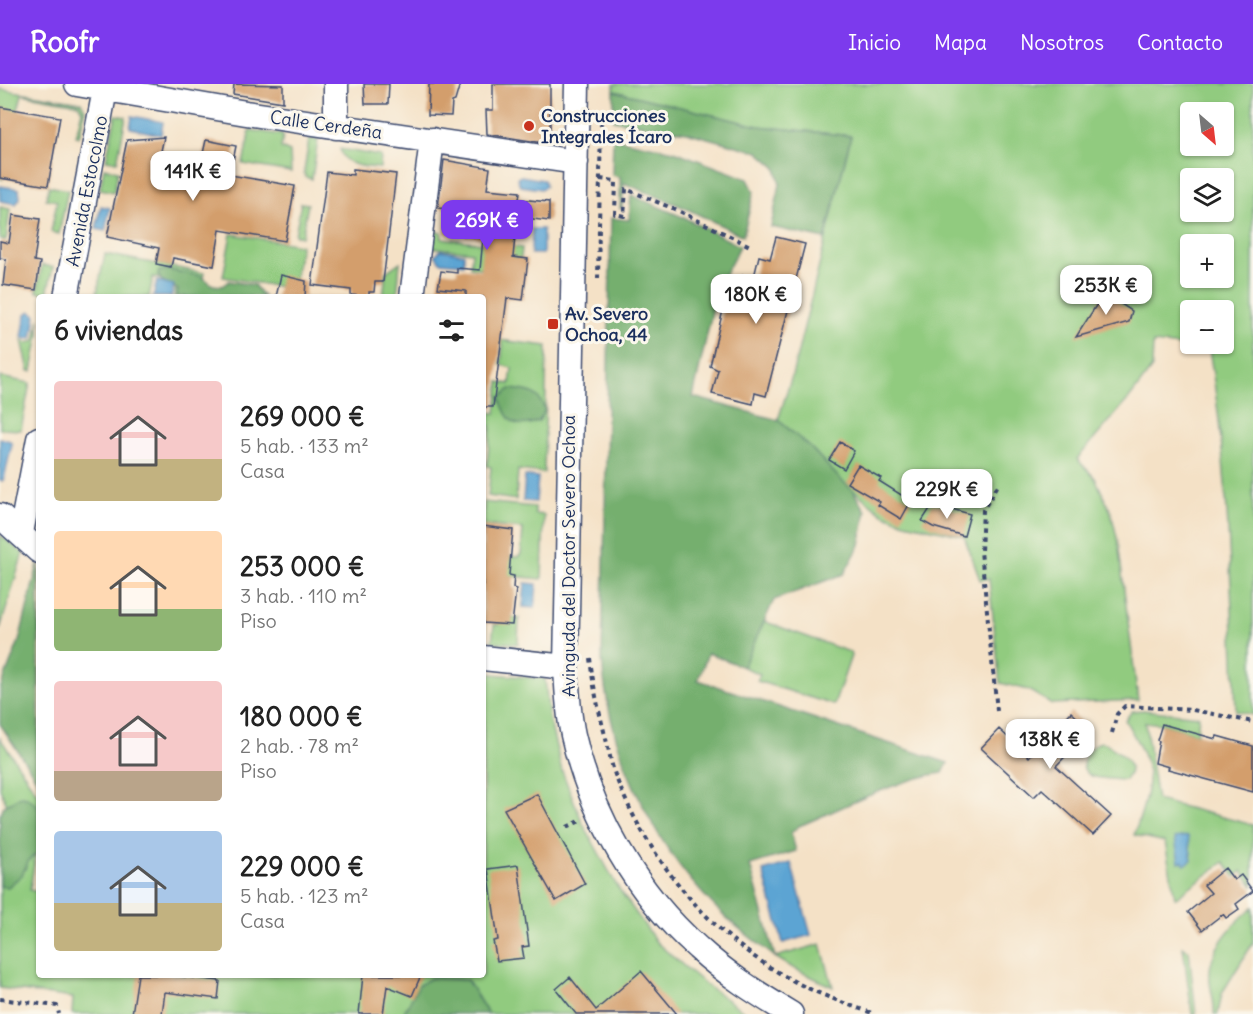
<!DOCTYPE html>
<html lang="es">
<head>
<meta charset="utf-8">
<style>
  body { margin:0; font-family:Delius,sans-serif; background:#f2f2f2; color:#222; height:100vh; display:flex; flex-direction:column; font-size:22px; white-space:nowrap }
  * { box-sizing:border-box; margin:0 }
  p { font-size:20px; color:#767676 }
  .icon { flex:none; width:33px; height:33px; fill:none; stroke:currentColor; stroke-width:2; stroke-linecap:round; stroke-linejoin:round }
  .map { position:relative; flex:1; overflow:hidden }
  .details { position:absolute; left:36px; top:210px; width:450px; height:684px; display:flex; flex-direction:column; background:#fff; border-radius:6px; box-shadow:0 2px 4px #0004 }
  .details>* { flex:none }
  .needle { width:39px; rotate:152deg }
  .fabs { position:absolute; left:1180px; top:18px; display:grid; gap:12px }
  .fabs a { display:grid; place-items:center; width:54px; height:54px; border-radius:6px; background:#fff; box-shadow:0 2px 4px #0004; font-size:30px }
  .price { position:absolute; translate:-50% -51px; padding:0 14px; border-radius:12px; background:#fff; color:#222; font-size:20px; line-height:39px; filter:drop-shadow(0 2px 3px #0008) }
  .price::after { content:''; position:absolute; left:50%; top:36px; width:18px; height:14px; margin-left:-9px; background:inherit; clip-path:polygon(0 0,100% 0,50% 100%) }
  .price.on { background:#7c3aed; color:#fff }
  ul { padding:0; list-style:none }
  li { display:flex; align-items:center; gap:18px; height:150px; padding:0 18px }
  li span { display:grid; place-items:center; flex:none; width:168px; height:120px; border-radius:6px; color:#555 }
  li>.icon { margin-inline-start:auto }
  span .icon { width:72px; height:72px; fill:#fffc; stroke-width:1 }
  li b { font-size:26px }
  h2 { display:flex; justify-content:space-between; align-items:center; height:72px; padding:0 18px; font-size:26px }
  header { display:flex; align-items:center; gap:36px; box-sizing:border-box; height:84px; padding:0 30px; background:#7c3aed; color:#fff }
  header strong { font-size:28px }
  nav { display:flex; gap:33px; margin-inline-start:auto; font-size:21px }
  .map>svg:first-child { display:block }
  .green { fill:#91cb7f; stroke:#567d6e; stroke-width:1.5; fill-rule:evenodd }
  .forest { fill:#74af6e; stroke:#486f66; stroke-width:1.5 }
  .water { fill:#5ca4d3; stroke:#3c6a98; stroke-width:1.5 }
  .building { fill:#d39e6c }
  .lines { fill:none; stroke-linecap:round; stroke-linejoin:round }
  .minor-casing { stroke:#3c4a6e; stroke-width:27 }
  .path { stroke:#3c4a6e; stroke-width:4; stroke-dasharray:4.5 4.5; stroke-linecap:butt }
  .minor { stroke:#fff; stroke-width:24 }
  .poi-dot { fill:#c8321e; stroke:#fbf7ec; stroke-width:2 }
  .labels { text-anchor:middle; stroke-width:6; stroke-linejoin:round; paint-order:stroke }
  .poi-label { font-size:18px; font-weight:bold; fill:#1b2f5e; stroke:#fbf7ec; text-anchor:start }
  .street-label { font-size:18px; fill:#1b2f5e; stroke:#fbf7ec }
</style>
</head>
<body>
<header>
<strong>Roofr</strong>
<nav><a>Inicio</a><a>Mapa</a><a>Nosotros</a><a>Contacto</a></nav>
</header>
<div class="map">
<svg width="1253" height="930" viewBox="0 0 1253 930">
  <rect width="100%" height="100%" fill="#fbf7ec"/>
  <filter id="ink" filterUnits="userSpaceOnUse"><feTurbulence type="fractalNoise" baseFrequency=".0167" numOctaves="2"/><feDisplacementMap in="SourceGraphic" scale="12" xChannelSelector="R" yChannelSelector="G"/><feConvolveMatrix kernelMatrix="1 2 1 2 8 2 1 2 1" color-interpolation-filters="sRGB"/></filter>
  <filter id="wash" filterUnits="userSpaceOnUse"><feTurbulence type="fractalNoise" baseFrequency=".008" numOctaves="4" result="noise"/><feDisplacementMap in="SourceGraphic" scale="24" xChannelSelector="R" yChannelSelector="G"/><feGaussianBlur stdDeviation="1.35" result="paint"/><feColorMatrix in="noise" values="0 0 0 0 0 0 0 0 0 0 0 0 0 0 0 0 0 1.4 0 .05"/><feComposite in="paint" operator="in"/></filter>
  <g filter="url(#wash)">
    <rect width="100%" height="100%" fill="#f4e1c6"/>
    <!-- green -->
    <path class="green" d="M614,0H1253V631L1236,627C1231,507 1229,385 1209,265L1153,259L1152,284L1132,311L1077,375L1095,394L1111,428L1118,458L1138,616L1052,620L1028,606L1000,599L989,495L980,496L964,452L905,439L883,430L842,397L810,363L778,336L792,292L851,52L758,42L614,7ZM1191,28H1224V62H1191ZM1191,94H1224V128H1191ZM1191,160H1224V194H1191ZM1191,226H1224V260H1191Z
      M0,5L81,18L85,25L79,53L76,52L82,26L78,20L22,10L10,58L3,95H0V35L2,24L0,23Z
      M116,31L126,33L117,78L106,76Z
      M250,46L283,51L281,64L290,68L291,88L243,80Z
      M309,55L318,56L312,95L305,93L304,88Z
      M340,65L381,72L380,84C366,83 343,83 340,65Z
      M104,84L118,87L114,108L100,105Z
      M49,102L68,106L59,150L51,148L57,117L46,115Z
      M301,119L308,120L302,153L295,151Z
      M0,123L10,125L6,156L0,155Z
      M431,147L442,148V154L522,164L521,174L506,173L504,187L470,183L472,168L429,163Z
      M231,150L301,161L293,205L223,193Z
      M105,170L204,189L199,213H174L177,199L153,193L149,213H96Z
      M400,178L397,213H383L386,188Z
      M42,181L53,183L47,210L37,208Z
      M39,235V251L32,287H29L22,256L27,259L35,257Z
      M483,254L547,262L544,389L518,386L516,416L488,412L491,383L487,382V380L491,342L483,341V328L496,329L499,298L510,300L512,284L501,281L503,260L483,257Z
      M0,293L30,299L21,346L0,345Z
      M484,418L535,423V430L544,431L542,495L501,491L509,472L518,473L521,470L523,445L483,441Z
      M0,451L23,469L0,545Z
      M498,532L519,534L518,560L492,558L494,541H498Z
      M763,537L850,568L851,572L834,621L757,597L760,590L743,583Z
      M483,589L545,595L549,634L562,687L583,740L617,802L657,859L706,901L748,930H488L467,896C422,893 425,891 403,930H72L73,914L0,904V730L9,726L0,705V654L39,712V748L30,806L39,808V891H483Z
      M1143,626L1199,632L1197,650L1162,640L1145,638L1157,716L1253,741V802L1242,787L1235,793L1224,778L1175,814L1165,758L1134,751C1140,734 1150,706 1148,687C1145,669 1134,652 1125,636L1132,627Z
      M1100,658L1105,659C1118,668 1140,679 1125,696C1122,696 1093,694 1091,692C1074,682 1088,664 1100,658Z
      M1253,823V859L1222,909L1218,930H1214C1215,918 1211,909 1210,898C1206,867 1232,841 1253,823Z
      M821,860L833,903L793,884L775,873Z
      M1183,863L1189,867L1196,930H1192Z"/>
    <!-- forest -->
    <path class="forest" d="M614,7L758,42L851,52L825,155L771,143L780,100L776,84L758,68L686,48L613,36Z
      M613,54L674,67L748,95L754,107L743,152L683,123L624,99L622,124L620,125V93L612,91Z
      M631,111L685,134L740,162L717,206L693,313L778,336L810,363L842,397L852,405L866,427L860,461L844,490L774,516L743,583L708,569L698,596L948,679L943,689C899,694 841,725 799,742L791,749L796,767L750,781L775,873C760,861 744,849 729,836C656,770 609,673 602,575L611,134L629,136Z
      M169,186L201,192L213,201L222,202L229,197L254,201L264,213H177L178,206L161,196L158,191L159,187Z
      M510,305C528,307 538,306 545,326L539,337C514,346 507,338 500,314Z
      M38,480L39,481V699L0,640V605L19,557Z
      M20,712L27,713L39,723V767L29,776L22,791L8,803L0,802V733L3,723Z
      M431,894L467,896L488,930H403L419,901Z"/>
    <!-- water -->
    <path class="water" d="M132,32L163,38L161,51L130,44Z
      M521,92L544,96L546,102L542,105L520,102L517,94Z
      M0,102L19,105L20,114L16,120L0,117Z
      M101,122L110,124L105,147L96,145Z
      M532,145H543V170H531Z
      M441,166L464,170V180L440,178L435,171Z
      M157,197L174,201L171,213H153Z
      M30,227L36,231L32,254L26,255L22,253L26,230Z
      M0,354L10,357L12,360L4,395L2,397L0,396Z
      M525,392L538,393L536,418L523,417Z
      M525,499L537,500L535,524L523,523Z
      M1188,752L1192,776L1185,781L1183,777L1179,778L1175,754Z
      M791,779L811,851L783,859L763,787Z"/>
    <g id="blocks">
      <!-- building -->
      <path class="building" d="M234,0L283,1V18L233,10Z
        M364,0H389L388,20H365Z
        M429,0H460L455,17L452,18L451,32L428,31Z
        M493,0H550V60L487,50L486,26H493Z
        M0,23L60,33L48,102L0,94Z
        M164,53L161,67L202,74L206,56L236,62L230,91L295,102L285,157L220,146L214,182L173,174L171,183L156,180L159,164L107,153L127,56Z
        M444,76L490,84L487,105L520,108L519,115L549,118V137L517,133L513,173L528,175L523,216L507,214L493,323H483V213H466V207L438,204L441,187L457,189V184L480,186L483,154L445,149L448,125L438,124Z
        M353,85L396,90L383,198H375L374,208H369V213L351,211V206L312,201L327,88L353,91Z
        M13,131L40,135L34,177L40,178L36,206L3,201L6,175L0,174V157L9,159Z
        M776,153L805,160L766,312L755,309L753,320L712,310L718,286L710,282L726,213L737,214L743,191L754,193L759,172L770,175Z
        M281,191L306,197L305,213H276Z
        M1104,209L1132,227L1129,238L1076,253Z
        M840,358L854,367L844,385L829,376Z
        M858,381L881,394L879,397L911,417L901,435L878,421L880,418L847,399Z
        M933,420L970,430L964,452L933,443L922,437Z
        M483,442L513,446L509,491L514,492L513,504L516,505L512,541L483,539Z
        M1071,628L1091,646L1056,682L1111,732L1093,751L1042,705L1034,713L981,664L999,645L1029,673Z
        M1162,640L1216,655L1217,652L1253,662V708L1168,685L1169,683L1155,679L1159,657L1157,656Z
        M537,710L585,800L556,817L504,725Z
        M518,781L529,862L522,863L524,874L497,877L493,857L498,856L488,785Z
        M1225,784L1234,796L1241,791L1253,807L1236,820L1239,825L1226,834L1223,830L1202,846L1188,828L1211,809L1204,801Z
        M641,887L677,930H576L556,905L570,893L596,926Z
        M138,891H170L220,897L218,915L165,908L162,930H132Z
        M363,891H421L412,912L387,902L383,930H359Z"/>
    </g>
  </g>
  <g filter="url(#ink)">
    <use href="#blocks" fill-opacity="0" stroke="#3c4a6e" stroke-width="1.5"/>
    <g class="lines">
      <!-- minor casing -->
      <g class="minor-casing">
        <path id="minor" d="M77,0L246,29L576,78
          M577,0L566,583C567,605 568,628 573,651C591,731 636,809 698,864C726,890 758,910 791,930
          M336,43V0
          M66,213L106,0
          M412,213L432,56
          M0,432L39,467
          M21,449L39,355
          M483,574L566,583"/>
      </g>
      <!-- path -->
      <path class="path" d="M600,95L616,97L615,130L624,132L626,105L679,127L752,163
        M598,195L601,38
        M590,574C593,602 599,628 606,655C609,667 611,679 615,691C648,775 710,852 790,895C817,910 846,920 875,930
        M997,627L981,467L983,426L998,401
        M1112,649L1117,630L1125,622L1193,626L1253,638
        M567,743L580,737
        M0,915L57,922L59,930"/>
      <!-- minor -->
      <use href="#minor" class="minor"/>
    </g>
  </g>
  <!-- markers -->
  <g class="poi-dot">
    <circle cx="529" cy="42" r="6"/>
    <rect x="547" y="234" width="12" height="12" rx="3"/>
  </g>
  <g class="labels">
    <!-- poi labels -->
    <g class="poi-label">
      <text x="541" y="38">Construcciones<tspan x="541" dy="21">Integrales Ícaro</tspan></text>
      <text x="565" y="236">Av. Severo<tspan x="565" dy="21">Ochoa, 44</tspan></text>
    </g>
    <!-- street labels -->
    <g class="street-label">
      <text transform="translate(326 41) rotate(8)" y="6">Calle Cerdeña</text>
      <text transform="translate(87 107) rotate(-79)" y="6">Avenida Estocolmo</text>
      <text transform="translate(569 472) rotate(-90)" y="6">Avinguda del Doctor Severo Ochoa</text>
    </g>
  </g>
</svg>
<div class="fabs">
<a><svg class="needle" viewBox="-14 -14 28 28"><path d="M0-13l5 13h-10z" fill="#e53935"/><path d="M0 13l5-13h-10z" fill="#767676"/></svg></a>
<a><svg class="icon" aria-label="layers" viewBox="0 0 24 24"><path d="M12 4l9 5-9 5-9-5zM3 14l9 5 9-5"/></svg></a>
<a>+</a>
<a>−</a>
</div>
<b class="price" style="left:193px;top:118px">141K €</b>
<b class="price on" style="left:487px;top:167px">269K €</b>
<b class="price" style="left:1106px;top:232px">253K €</b>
<b class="price" style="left:756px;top:241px">180K €</b>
<b class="price" style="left:947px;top:436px">229K €</b>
<b class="price" style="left:1050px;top:686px">138K €</b>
<section class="details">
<h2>6 viviendas<svg class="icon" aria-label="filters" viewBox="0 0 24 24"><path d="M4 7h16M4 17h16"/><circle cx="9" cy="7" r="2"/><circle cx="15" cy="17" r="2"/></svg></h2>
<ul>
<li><span style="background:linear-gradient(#f6c9c9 65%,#c2b280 0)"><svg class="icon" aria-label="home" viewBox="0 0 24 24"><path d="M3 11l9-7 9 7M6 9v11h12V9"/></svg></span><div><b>269 000 €</b><p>5 hab. · 133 m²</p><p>Casa</p></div></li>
<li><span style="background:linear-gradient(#ffd9b3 65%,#8fb573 0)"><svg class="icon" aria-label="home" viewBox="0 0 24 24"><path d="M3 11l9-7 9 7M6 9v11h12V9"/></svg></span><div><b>253 000 €</b><p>3 hab. · 110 m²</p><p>Piso</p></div></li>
<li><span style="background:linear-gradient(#f6c9c9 75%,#b9a48a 0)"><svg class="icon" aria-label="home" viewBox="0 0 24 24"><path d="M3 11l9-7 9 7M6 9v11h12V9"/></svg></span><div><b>180 000 €</b><p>2 hab. · 78 m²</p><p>Piso</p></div></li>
<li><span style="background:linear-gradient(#a9c7e8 60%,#c2b280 0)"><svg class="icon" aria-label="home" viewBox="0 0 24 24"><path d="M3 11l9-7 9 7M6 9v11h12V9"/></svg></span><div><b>229 000 €</b><p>5 hab. · 123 m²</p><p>Casa</p></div></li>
</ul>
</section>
</div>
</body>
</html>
